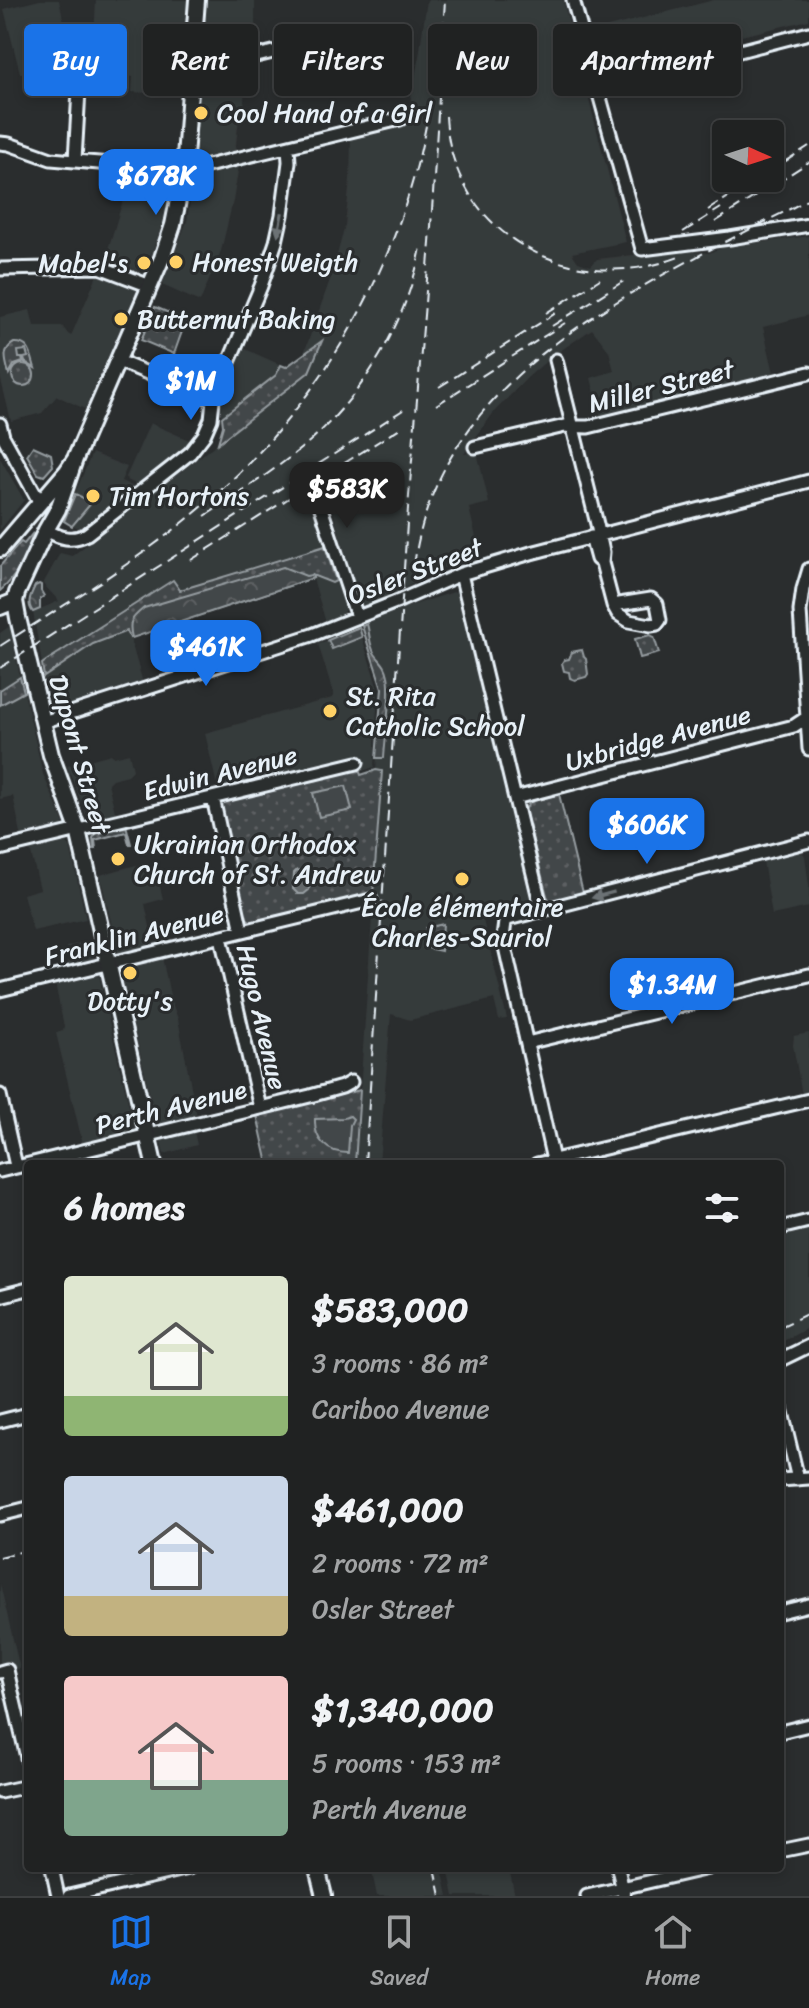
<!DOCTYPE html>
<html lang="en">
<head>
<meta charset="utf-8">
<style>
  body { margin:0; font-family:Sriracha,sans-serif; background:#2d2f2f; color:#f1f3f6; height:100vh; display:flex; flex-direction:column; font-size:30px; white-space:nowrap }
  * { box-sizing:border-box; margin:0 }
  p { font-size:26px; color:#a2a4a5 }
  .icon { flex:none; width:44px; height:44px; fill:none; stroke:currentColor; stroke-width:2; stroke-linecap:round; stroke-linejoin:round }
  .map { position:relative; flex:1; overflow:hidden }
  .sheet { position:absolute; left:24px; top:1160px; width:760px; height:712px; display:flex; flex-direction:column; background:#202222; border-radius:8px; box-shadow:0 4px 12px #0003,0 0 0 2px #3d3f40 }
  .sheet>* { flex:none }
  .top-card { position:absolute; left:24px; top:24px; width:762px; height:72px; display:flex; gap:16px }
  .needle { width:52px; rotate:93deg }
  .tools { position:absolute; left:712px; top:120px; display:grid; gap:16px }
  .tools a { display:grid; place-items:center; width:72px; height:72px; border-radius:8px; background:#202222; box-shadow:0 4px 12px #0003,0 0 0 2px #3d3f40; font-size:40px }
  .price { position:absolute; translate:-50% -68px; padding:0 18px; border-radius:16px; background:#1a73e8; color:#fff; font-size:26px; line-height:52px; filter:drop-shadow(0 2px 4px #0008) }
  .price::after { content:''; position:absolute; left:50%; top:48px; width:24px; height:18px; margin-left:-12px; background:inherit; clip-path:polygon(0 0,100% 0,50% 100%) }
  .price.active { background:#222; color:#fff }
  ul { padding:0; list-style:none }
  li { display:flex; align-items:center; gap:24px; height:200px; padding:0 40px }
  li span { display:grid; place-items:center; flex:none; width:224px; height:160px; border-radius:8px; color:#555 }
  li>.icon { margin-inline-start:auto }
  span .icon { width:96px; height:96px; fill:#fffc; stroke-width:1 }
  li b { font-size:34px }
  h2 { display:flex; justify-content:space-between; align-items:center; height:96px; padding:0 40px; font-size:34px }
  .pill { padding:0 28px; border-radius:8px; background:#202222; box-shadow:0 4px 12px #0003,0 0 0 2px #3d3f40; font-size:28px; line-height:72px }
  .pill.active { background:#1a73e8; color:#fff }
  .tab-bar { display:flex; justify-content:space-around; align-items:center; height:112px; border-top:2px solid #3d3f40; background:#202222; font-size:22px; color:#a2a4a5 }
  .tab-bar a { display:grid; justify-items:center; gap:4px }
  .tab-bar .active { color:#1a73e8 }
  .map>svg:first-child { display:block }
  .built { fill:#363a3b }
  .grass { fill:url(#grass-dots); stroke:#959ca0; stroke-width:2 }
  .forest { fill:url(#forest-crowns); stroke:#959ca0; stroke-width:2 }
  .garden { fill:#424648; stroke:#959ca0; stroke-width:2 }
  .water { fill:#63686b; stroke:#989fa3; stroke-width:2 }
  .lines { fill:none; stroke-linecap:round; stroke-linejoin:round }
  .minor-casing { stroke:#e8f1f8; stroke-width:17 }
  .major-casing { stroke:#e8f1f8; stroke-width:20 }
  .minor { stroke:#2a2d2e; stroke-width:11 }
  .major { stroke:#2a2d2e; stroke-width:14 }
  .rail { stroke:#e8f1f8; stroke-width:2; stroke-dasharray:12 6; stroke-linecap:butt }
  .oneway { fill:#6c7275 }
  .poi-dot { fill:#ffd166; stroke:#2a2d2e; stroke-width:3 }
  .labels { text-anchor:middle; stroke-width:6; stroke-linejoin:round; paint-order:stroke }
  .poi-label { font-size:26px; fill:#e8f1f8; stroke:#2a2d2e; text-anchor:start }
  .street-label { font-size:26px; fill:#e8f1f8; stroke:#2a2d2e }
</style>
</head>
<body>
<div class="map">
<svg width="809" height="1896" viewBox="0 0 809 1896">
  <defs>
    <pattern id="grass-dots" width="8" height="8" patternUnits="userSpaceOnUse" patternTransform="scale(2)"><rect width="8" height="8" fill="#424648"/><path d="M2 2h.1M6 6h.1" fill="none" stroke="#5d6163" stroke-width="1.8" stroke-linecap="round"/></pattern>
    <pattern id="forest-crowns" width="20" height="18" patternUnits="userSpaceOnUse" patternTransform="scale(2)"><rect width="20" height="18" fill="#424648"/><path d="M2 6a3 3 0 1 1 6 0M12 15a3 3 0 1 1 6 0" fill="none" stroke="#5d6163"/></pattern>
  </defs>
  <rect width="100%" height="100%" fill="#2a2d2e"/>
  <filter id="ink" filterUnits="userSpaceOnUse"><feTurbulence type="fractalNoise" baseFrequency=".0125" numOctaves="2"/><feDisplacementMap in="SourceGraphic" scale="16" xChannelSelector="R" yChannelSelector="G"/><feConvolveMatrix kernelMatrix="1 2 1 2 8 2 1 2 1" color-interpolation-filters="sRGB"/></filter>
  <g filter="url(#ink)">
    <!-- built -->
    <path class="built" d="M40,0H59L75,71L74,87L40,85L41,75L20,73L4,9Z
      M96,0H187L180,95L132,92L133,77L92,74Z
      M205,0H255V27L259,49L207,62L202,61L200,58Z
      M427,0H563L626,242L572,253L578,262L591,266L597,259L642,254L650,256L685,251L709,253L723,247L809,236V315L763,327L774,373L601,417L591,378L614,371L609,351L592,329L550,358L528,377L494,412L464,454L477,452L489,503L469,508L481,558L436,570L391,596L370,605L364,606L360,602L336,524L326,483L309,494L325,546L179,590L172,580L42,664L33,612L59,601L43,584L60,553L72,556L309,372L320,342L304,353L332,274L345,225L350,180L351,138L362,133L400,122L403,109L409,108L419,56Z
      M714,0H809V20L602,69L588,32Z
      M246,65L244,102L246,106L240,108L235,153L195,161L194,158L201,78Z
      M239,165L233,201L221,251L200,302L162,285L187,221L194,177Z
      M132,171L169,174L173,178L162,225L146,270L143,273L105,259Z
      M98,273L105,274L134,286L137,290L85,409L57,396L42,413L11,421L0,376V317L30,310L34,326H62L68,334L71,336Z
      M243,348L281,365L276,375L222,417L219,400Z
      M150,423L189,440L185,447L138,485L127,480L126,477Z
      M92,453L127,467L121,481L134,487L80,528L67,524L64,519Z
      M0,458L24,500L0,530Z
      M312,575L332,583L336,581L345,607L343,615L326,623Z
      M457,591L530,898L521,906L482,916L507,1019L499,1020L494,999L410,1020L391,1014L379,1164H355L382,772L376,770L382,688L362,626L391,612Z
      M10,626L20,677L0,690V633Z
      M359,627L378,689L374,767L360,772L356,757L218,790L205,733L332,698L334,695L318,644Z
      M128,631L143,683L99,698L54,709L52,707L44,677L93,644Z
      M24,692L43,774L64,823L61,828L22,839L13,796L0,799V705Z
      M129,753L133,770L128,775L112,779L108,783L116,816L94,821L88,820L67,766L111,754L114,757Z
      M65,841L70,846L86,919L33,931L23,894L40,889L30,849Z
      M798,852L803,853L805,856L809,886V907L772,915L763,861Z
      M154,863L163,899L145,904L154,945L122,953L118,952L100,875L136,865L138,867Z
      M91,940L94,954L93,959L69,965L66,947Z
      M162,957L171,1000L178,1019L197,1117L162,1126L156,1122L121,972L126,966Z
      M94,974H98L100,977L103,995L134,1127L132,1132L83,1145L56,1033L63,1031L64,1027L55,983Z
      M809,1033V1093L802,1095L793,1045L794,1036Z
      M194,1131L197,1145L164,1154L161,1142L163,1140Z
      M809,1226V1327L780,1343V1233Z
      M0,1584L20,1669L12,1670L0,1667Z
      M371,1868H442L448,1896H377Z
      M448,1868H509L515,1896H454Z"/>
    <!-- grass -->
    <path class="grass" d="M155,307L186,320L174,354L141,340Z
      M322,341L309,372L218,443L223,426L222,417L276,375L281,365L286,367Z
      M14,343C30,342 31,355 35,368L25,362L24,358L28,357L26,350L18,351L19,358H22L23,362L14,365L9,374C6,362 1,350 14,343Z
      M12 375a11 11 0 1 1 22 0a11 11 0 1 1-22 0Z
      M33,446L51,454L53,466L44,476L38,474L27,455Z
      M33,533C29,553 16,578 0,591V566L19,544L21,542L24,544Z
      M325,546L336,581L332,583L312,575L313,578L130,638L127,631L93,644L44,677L42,664L46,661L173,580L180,590Z
      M359,627L362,637L332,649L328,640Z
      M650,635L654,637L659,653L640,658L635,639Z
      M582,650L584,657L586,659L588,674L586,677L575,680L570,678L569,672L564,671L562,663L564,660L569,659L572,652Z
      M20,677L24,692L0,705V690Z
      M358,767L361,775L376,770L382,771L373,894L253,923L245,917L221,807L222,802L227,799Z
      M559,794L583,893L550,901L547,896L525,810L530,802Z
      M126,825L131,844H129L126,832L95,840L96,849H94L93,838L97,832Z
      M443,924L441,951L423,947L426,928Z
      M360,1090L355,1164H268L257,1115Z"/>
    <!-- forest -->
    <path class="forest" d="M283,567L306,576L312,575L313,578L132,638C128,621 131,619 144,608Z
      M39,584L41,585V591L44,596L40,599V609L33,612C26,604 31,594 35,586Z
      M367,624C370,633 369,646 375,654C381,662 386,665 388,676C392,694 385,738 384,758H376L382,688L362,626Z"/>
    <!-- garden -->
    <path class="garden" d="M75,494L92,502L72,526L64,521Z
      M346,786L352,810L319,817L313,793Z
      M350,1116L353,1119L350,1125L348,1153C327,1153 314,1140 315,1119L344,1118Z"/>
    <!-- water -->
    <path class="water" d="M297,870C305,871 311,883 309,890L304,894H298L293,889L294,873Z"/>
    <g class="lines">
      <!-- minor casing -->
      <g class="minor-casing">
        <path id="minor" d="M573,0L642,249L730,238L809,225
          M191,72L355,32H361
          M597,88L809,33
          M0,143L9,144L51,159L171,169H195L400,119
          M75,160L80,73
          M0,269L100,267L150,286
          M556,360L597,524L603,552L602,563L613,605L618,614L629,621L651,625L657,624L660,620L657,604L651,599L613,605
          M118,361L213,400
          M0,424L3,436L40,503
          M475,447L565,426L588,427L809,373
          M321,508L357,617
          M46,530C60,538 72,542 87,534L190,453L204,435L211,419L213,400L261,286L276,242L282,215L289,162L288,147
          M591,537L597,559L602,563
          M809,569L803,589L800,611L809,749
          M461,574L542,911
          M43,722L312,635L401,600L461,574L531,553L809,481
          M213,798L242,931
          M515,798L794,726L809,716
          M0,849L357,763
          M221,937L260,1108
          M0,990L371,900
          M527,1043L809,975
          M0,1095L16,1166
          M553,1160L503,938L505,922L508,919L809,841
          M537,1164L809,1100
          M0,1171L310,1096L342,1087L351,1082
          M780,1228L809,1221
          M0,1296L28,1289
          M780,1360L809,1346
          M780,1404L798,1479
          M0,1421L28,1414
          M780,1480L809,1478
          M0,1515L28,1508
          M780,1612L809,1605
          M0,1672L7,1670L28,1762
          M780,1732L809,1725
          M0,1792L28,1786
          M780,1851L809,1845
          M52,1868L58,1896
          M618,1868L624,1896
          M69,1896L189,1868
          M587,1896L708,1868"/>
      </g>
      <!-- major casing -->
      <g class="major-casing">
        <path id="major" d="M75,459L58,509L46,530L17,593L15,601L18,618L51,755L78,830L154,1164
          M0,549L67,471L75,459L162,258L173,225L184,170L197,0
          M0,607L15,601
          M317,1868L324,1896"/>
      </g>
      <!-- minor -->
      <use href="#minor" class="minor"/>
      <!-- major -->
      <use href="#major" class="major"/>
      <!-- rail -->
      <path class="rail" d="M446,116C452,236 572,298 679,257
        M770,171L809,146
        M708,210L758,178
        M715,222L809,162
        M683,232L721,208
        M546,313L600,279
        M552,326L627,279
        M439,387L559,311
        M436,405L565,323
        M205,516C241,492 277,469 310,441C366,391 407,321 421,247
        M191,560L400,428
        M414,566C440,365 652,282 809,199
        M0,646C70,601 142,559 205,504C322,404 401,266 428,115
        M0,668L403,410
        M365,1164L408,508L430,243L445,0
        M780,1327L809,1313
        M0,1557L28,1550
        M435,1868L441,1896"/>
    </g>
    <!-- one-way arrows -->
    <defs><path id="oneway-solid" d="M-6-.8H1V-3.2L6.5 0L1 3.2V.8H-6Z" transform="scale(2)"/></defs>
    <g class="oneway">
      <use href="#oneway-solid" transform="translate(280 224) rotate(101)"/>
      <use href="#oneway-solid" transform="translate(603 895) rotate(165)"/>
    </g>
  </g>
  <!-- markers -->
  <g class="poi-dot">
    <circle cx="201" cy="113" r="8"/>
    <circle cx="176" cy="262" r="8"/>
    <circle cx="144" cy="263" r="8"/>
    <circle cx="121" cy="319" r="8"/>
    <circle cx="93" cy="496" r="8"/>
    <circle cx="330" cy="711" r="8"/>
    <circle cx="118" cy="859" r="8"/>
    <circle cx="462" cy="879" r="8"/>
    <circle cx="130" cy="973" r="8"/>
  </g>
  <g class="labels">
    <!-- poi labels -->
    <g class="poi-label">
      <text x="217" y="122">Cool Hand of a Girl</text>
      <text x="192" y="271">Honest Weigth</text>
      <text x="128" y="272" text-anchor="end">Mabel's</text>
      <text x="137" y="328">Butternut Baking</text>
      <text x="109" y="505">Tim Hortons</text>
      <text x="346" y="705">St. Rita<tspan x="346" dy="30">Catholic School</tspan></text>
      <text x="134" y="853">Ukrainian Orthodox<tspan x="134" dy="30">Church of St. Andrew</tspan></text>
      <text x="462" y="916" text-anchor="middle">École élémentaire<tspan x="462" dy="30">Charles-Sauriol</tspan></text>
      <text x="130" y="1010" text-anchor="middle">Dotty's</text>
    </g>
    <!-- street labels -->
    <g class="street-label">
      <text transform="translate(661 386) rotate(-14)" y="9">Miller Street</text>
      <text transform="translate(415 571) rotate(-21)" y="9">Osler Street</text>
      <text transform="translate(658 738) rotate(-15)" y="9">Uxbridge Avenue</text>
      <text transform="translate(80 754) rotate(74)" y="9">Dupont Street</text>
      <text transform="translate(220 773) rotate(-14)" y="9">Edwin Avenue</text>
      <text transform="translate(134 935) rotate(-14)" y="9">Franklin Avenue</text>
      <text transform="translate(262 1017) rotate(77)" y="9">Hugo Avenue</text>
      <text transform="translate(171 1107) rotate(-14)" y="9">Perth Avenue</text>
    </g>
  </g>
</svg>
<div class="tools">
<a><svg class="needle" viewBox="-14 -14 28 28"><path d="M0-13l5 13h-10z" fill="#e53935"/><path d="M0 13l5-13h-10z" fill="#a2a4a5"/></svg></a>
</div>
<b class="price" style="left:156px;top:217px">$678K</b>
<b class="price" style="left:191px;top:422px">$1M</b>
<b class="price active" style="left:347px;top:530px">$583K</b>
<b class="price" style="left:206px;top:688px">$461K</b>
<b class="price" style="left:647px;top:866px">$606K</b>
<b class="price" style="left:672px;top:1026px">$1.34M</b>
<div class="top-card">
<a class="pill active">Buy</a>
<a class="pill">Rent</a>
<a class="pill">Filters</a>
<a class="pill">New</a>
<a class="pill">Apartment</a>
</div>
<section class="sheet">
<h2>6 homes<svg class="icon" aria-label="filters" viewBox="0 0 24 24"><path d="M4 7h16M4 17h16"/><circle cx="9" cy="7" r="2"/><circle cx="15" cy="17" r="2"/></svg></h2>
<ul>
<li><span style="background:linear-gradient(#dfe7d0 75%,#8fb573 0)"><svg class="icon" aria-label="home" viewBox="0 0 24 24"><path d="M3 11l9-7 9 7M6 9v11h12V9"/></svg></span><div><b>$583,000</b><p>3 rooms · 86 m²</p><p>Cariboo Avenue</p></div></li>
<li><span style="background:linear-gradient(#c9d6e8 75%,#c2b280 0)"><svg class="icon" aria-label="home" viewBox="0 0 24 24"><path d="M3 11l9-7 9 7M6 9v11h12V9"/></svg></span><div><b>$461,000</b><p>2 rooms · 72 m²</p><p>Osler Street</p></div></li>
<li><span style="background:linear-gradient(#f6c9c9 65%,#7fa58c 0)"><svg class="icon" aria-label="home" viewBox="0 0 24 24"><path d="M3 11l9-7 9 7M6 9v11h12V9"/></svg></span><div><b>$1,340,000</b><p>5 rooms · 153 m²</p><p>Perth Avenue</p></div></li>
</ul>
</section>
</div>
<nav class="tab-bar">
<a class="active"><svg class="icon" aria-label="map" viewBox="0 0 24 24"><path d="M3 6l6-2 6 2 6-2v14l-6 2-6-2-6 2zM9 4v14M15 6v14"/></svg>Map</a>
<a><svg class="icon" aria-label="saved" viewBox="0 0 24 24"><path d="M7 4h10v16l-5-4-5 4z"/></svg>Saved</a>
<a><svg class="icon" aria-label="home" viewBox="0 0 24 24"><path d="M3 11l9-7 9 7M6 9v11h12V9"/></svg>Home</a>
</nav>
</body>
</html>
